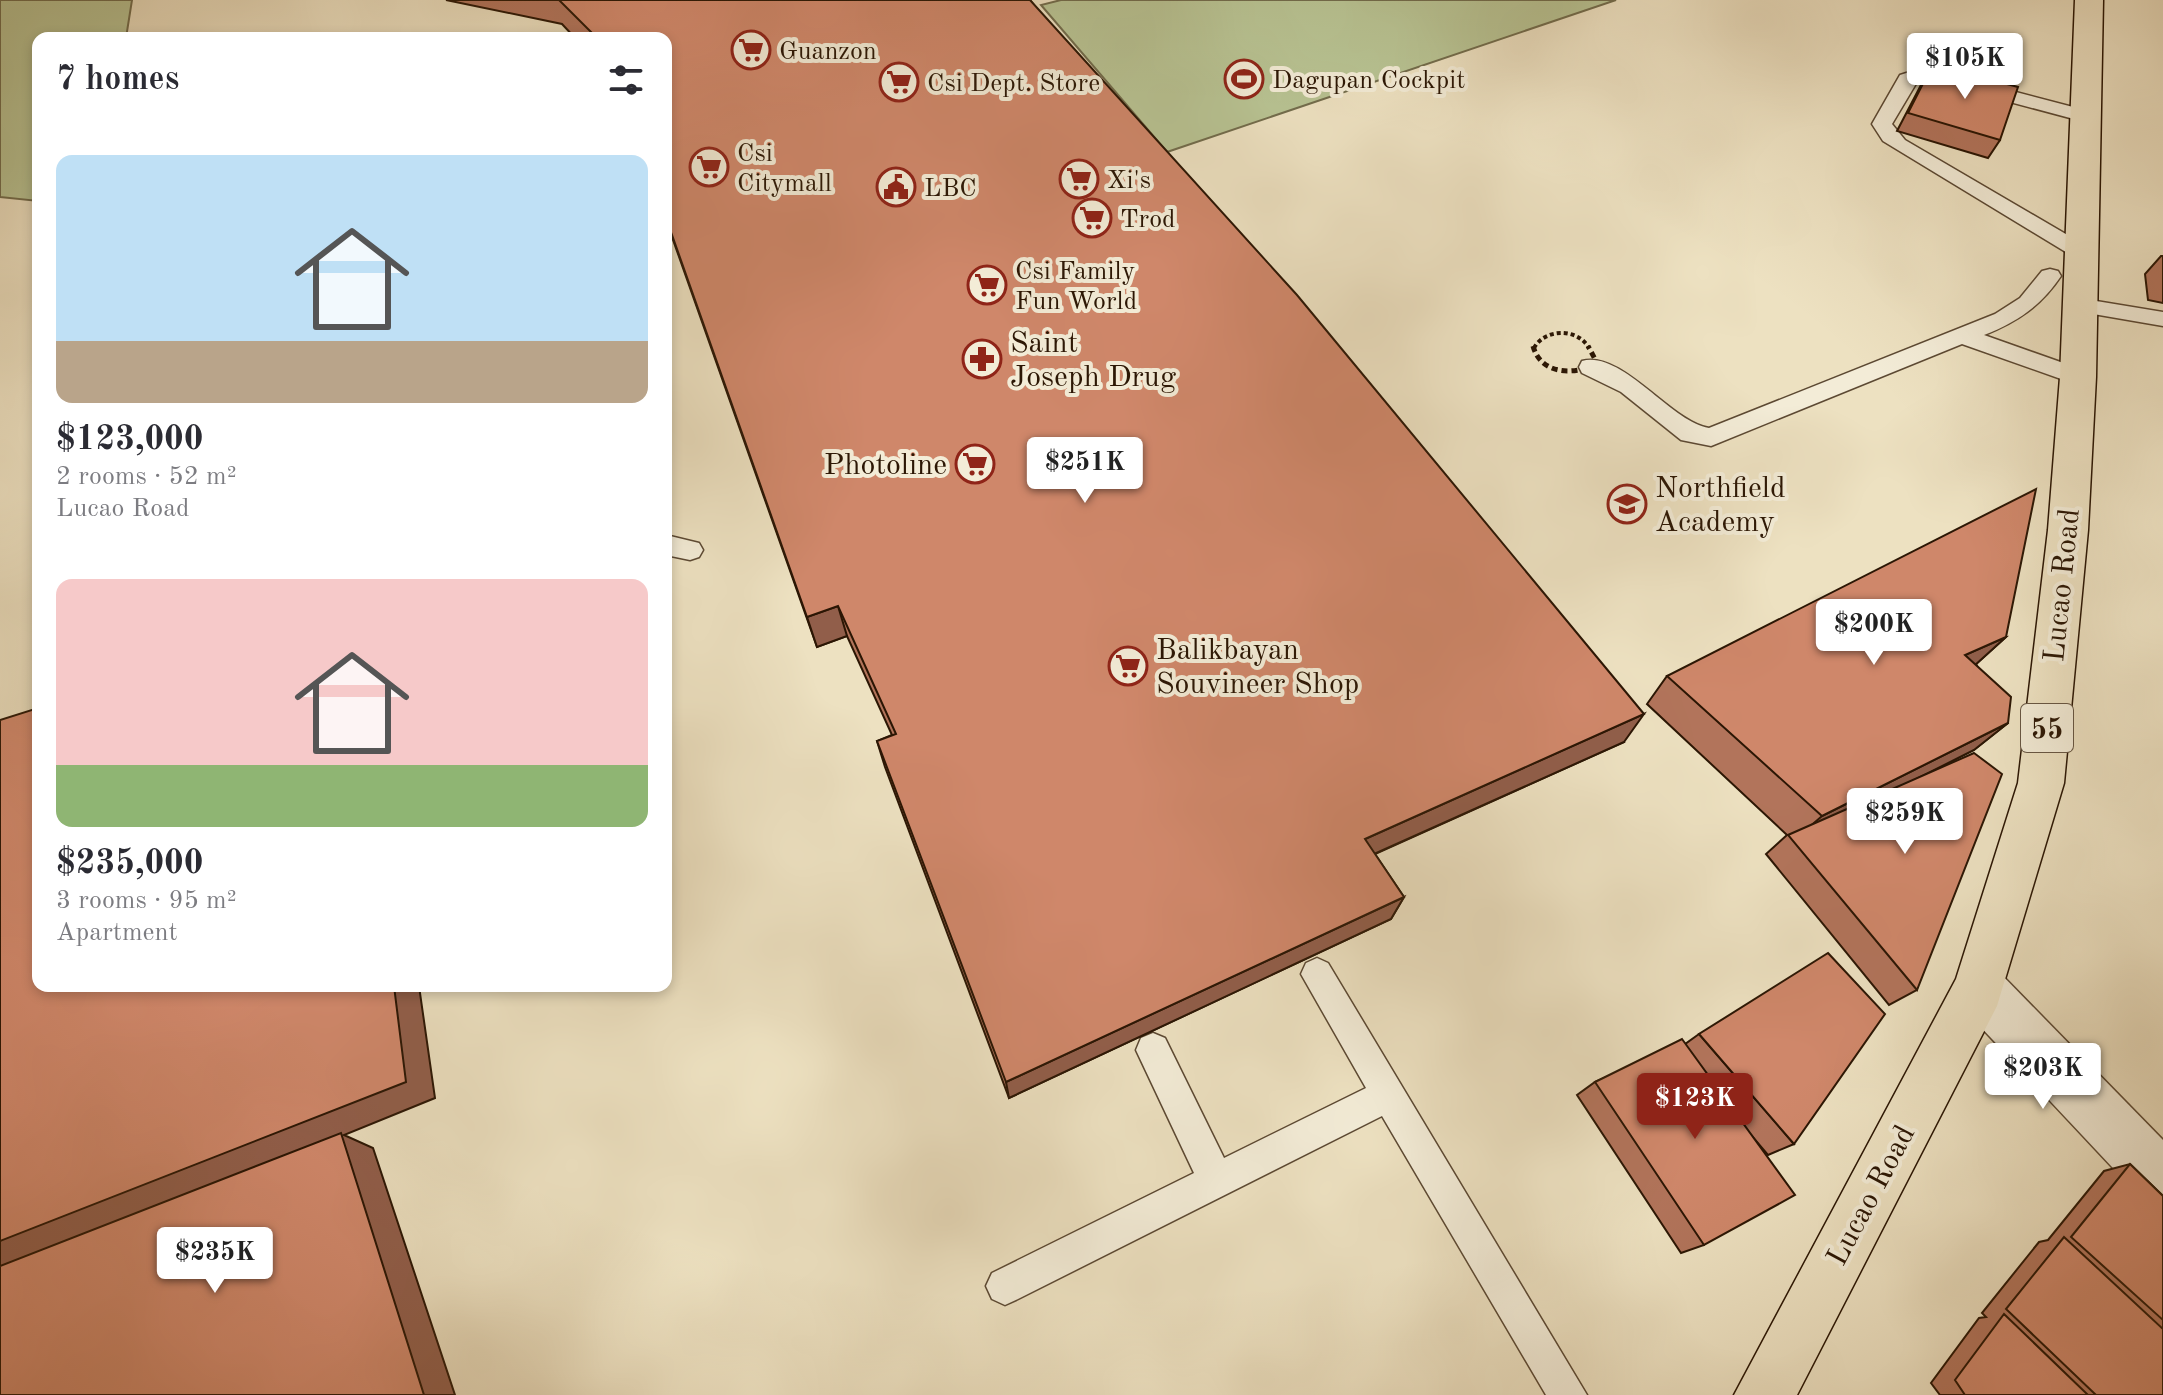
<!DOCTYPE html>
<html lang="en">
<head>
<meta charset="utf-8">
<style>
  body { margin:0; font-family:"Old Standard TT",serif; background:#f7f7f7; color:#2b2b33; height:100vh; display:flex; flex-direction:column; font-size:30px; white-space:nowrap }
  * { box-sizing:border-box; margin:0 }
  p { font-size:26px; color:#7c7c81 }
  .icon { flex:none; width:44px; height:44px; fill:none; stroke:currentColor; stroke-width:2; stroke-linecap:round; stroke-linejoin:round }
  .map { position:relative; flex:1; overflow:hidden }
  .side { position:absolute; left:32px; top:32px; width:640px; height:960px; display:flex; flex-direction:column; background:#fff; border-radius:16px; box-shadow:0 4px 12px #0003 }
  .side>* { flex:none }
  .price { position:absolute; translate:-50% -68px; padding:0 18px; border-radius:8px; background:#fff; color:#222; font-size:26px; line-height:52px; filter:drop-shadow(0 2px 4px #0008) }
  .price::after { content:''; position:absolute; left:50%; top:48px; width:24px; height:18px; margin-left:-12px; background:inherit; clip-path:polygon(0 0,100% 0,50% 100%) }
  .price.on { background:#8f2418; color:#fff }
  ul { padding:0; list-style:none }
  li { display:grid; align-content:center; gap:16px; height:424px; padding:0 24px }
  li span { display:grid; place-items:center; height:248px; border-radius:16px; color:#555 }
  li>.icon { margin-inline-start:auto }
  span .icon { width:144px; height:144px; fill:#fffc; stroke-width:1 }
  li b { font-size:34px }
  h2 { display:flex; justify-content:space-between; align-items:center; height:96px; padding:0 24px; font-size:34px }
  .map>svg:first-child { display:block }
  .green { fill:#b8c393; stroke:#726c4c; stroke-width:2 }
  .lines { fill:none; stroke-linecap:round; stroke-linejoin:round }
  .lane-casing { stroke:#5c4933; stroke-width:3 }
  .street-casing { stroke:#5c4933; stroke-width:3 }
  .highway-casing { stroke:#2b1604; stroke-width:3 }
  .path-far1 { stroke:#2b1604; stroke-width:4; stroke-dasharray:4 3; stroke-linecap:butt }
  .path { stroke:#2b1604; stroke-width:5; stroke-dasharray:6 4; stroke-linecap:butt }
  .lane { fill:#f3ecd7; fill-rule:evenodd }
  .street { fill:#f3ecd7; fill-rule:evenodd }
  .highway { fill:#ede1c1; fill-rule:evenodd }
  .wall { fill:#b2745b; stroke:#2b1604; stroke-width:2 }
  .shaded-wall { fill:#915e4a; stroke:#2b1604; stroke-width:2 }
  .building { fill:#cf876a; stroke:#2b1604; stroke-width:2 }
  .labels { text-anchor:middle; stroke-width:8; stroke-linejoin:round; paint-order:stroke }
  .far-poi-label { font-size:26px; fill:#2b1604; stroke:#f3ecd7; text-anchor:start }
  .shield { fill:#f3ecd7; stroke:#675643; stroke-width:2 }
  .shield-label { font-size:28px; font-weight:bold; fill:#2b1604 }
  .poi-label { font-size:30px; fill:#2b1604; stroke:#f3ecd7; text-anchor:start }
  .street-label { font-size:30px; fill:#2b1604; stroke:#f3ecd7 }
</style>
</head>
<body>
<div class="map">
<svg width="2163" height="1395" viewBox="0 0 2163 1395">
  <rect width="100%" height="100%" fill="#ede1c1"/>
  <filter id="stains"><feTurbulence type="fractalNoise" baseFrequency=".0025" numOctaves="4"/><feColorMatrix values="0 0 0 0 .2 0 0 0 0 .09 0 0 0 0 .02 0 0 0 .5 -.17"/></filter>
  <radialGradient id="worn" r=".72"><stop offset=".6" stop-color="#630" stop-opacity="0"/><stop offset="1" stop-color="#630" stop-opacity=".3"/></radialGradient>
  <!-- green -->
  <path class="green" d="M0,0H132L126,38H38V201L0,197Z
    M1061,0H1616L1167,152L1041,5Z"/>
  <g class="lines">
    <!-- lane casing -->
    <g class="lane-casing">
      <path id="lane" d="M1916,70L1940,72L2092,112L2095,116L2085,122L1939,83L1917,82L1892,124L1905,140L2088,247L2092,252L2088,257H2074L1883,141L1872,124L1900,75Z
        M2050,269L2058,271L2061,276C2041,306 2017,322 1984,335L2086,371L2090,377L2086,383L2078,385L1962,344L1711,446L1681,440L1621,392L1582,373L1579,367L1582,361C1622,350 1672,423 1709,428L1995,314L2020,298L2042,271Z
        M2078,298L2163,312V326L2070,310L2067,305L2070,300Z
        M666,535L699,543L703,550L699,557L690,560L666,555Z
        M1317,958L1328,963L1587,1395H1546L1382,1116L1018,1299L1005,1305L992,1299L986,1286L992,1273L1194,1173L1136,1050L1141,1038L1153,1033L1165,1038L1224,1158L1366,1088L1301,974L1306,963Z"/>
    </g>
    <!-- street casing -->
    <g class="street-casing">
      <path id="street" d="M1979,963L1997,970L2163,1140V1208L2143,1200L1961,1006L1953,988L1961,970Z"/>
    </g>
    <!-- highway casing -->
    <g class="highway-casing">
      <path id="highway" d="M2075,0H2103L2096,377L2088,530L2064,783L1997,1006L1797,1395H1734L1956,979L2018,783L2048,530L2060,377Z"/>
    </g>
    <!-- path-far1 -->
    <path class="path-far1" d="M1534,348C1544,329 1577,327 1589,348"/>
    <!-- path -->
    <path class="path" d="M1533,346C1540,372 1567,375 1590,367L1595,359L1588,346"/>
    <!-- lane -->
    <use href="#lane" class="lane"/>
    <!-- street -->
    <use href="#street" class="street"/>
    <!-- highway -->
    <use href="#highway" class="highway"/>
  </g>
  <!-- wall -->
  <path class="wall" d="M446,0H1030L1624,742L1375,854L1404,897L1391,919L1009,1098L885,767L877,741L892,735L847,636L817,647L666,220V38H575L562,24Z
    M1933,64L2000,140L1988,158L1897,131L1922,83Z
    M2161,256H2163V303L2148,300L2145,274Z
    M2006,637L1976,664L2008,723L1974,750L1924,775L1917,990L1889,1005L1766,854L1787,835L1647,704L1667,676Z
    M1699,1034L1794,1144L1768,1155L1752,1136L1704,1245L1681,1253L1577,1095L1595,1082L1685,1044Z
    M2130,1164L2163,1196V1395H1940L1931,1383L1979,1318L1986,1317L1982,1313L2039,1242L2048,1240L2104,1171Z"/>
  <!-- shaded-wall -->
  <path class="shaded-wall" d="M838,606L847,636L817,647L807,617Z
    M2006,637L1974,666L1965,655Z
    M1644,714L1624,742L1354,863L1365,839Z
    M2008,723L1974,750L1793,841L1822,816Z
    M1404,897L1391,919L1009,1098L1006,1082Z
    M394,986H419L435,1098L344,1135L373,1148L455,1395H424L0,1270V1241Z"/>
  <!-- building -->
  <path class="building" d="M559,0H1030L1297,295L1644,714L1365,839L1404,897L1006,1082L877,741L896,734L838,606L807,617L666,218V38H597Z
    M1933,64L2018,87L2000,140L1908,113Z
    M2036,489L2006,637L1965,655L2011,697L2008,723L1822,816L1667,676Z
    M38,708V986H394L406,1082L0,1241V720Z
    M1974,753L2002,774L1917,990L1788,835Z
    M1828,953L1885,1014L1794,1144L1699,1034Z
    M1682,1039L1795,1195L1704,1245L1595,1082Z
    M341,1133L424,1395H0V1266Z
    M2130,1164L2163,1196V1320L2071,1237Z
    M2064,1237L2163,1329V1395H2096L2006,1309Z
    M2004,1314L2088,1395H1965L1955,1380Z"/>
  <!-- icons -->
  <defs>
    <g id="supermarket-ring" transform="scale(2)"><circle r="9.5" fill="#f3ecd7" stroke="#8f2418" stroke-width="1.5"/><path d="M-6-5.5h2.5l.6 2H6L4.5 2H-2.5L-4.4-4H-6ZM-1.5 3.2a1.3 1.3 0 1 0 .1 0ZM3 3.2a1.3 1.3 0 1 0 .1 0Z" fill="#8f2418"/></g>
    <g id="stadium-ring" transform="scale(2)"><circle r="9.5" fill="#f3ecd7" stroke="#8f2418" stroke-width="1.5"/><path d="M0-5a6.5 5 0 1 0 0 10a6.5 5 0 1 0 0-10ZM-3.5-1.8h7v3.6h-7Z" fill="#8f2418"/></g>
    <g id="civic-ring" transform="scale(2)"><circle r="9.5" fill="#f3ecd7" stroke="#8f2418" stroke-width="1.5"/><path d="M-.6-6.5H3V-4.5H.6V-3L4-1V1h2V6H-6V1h2V-1L-.6-3ZM-1.2 2.5V6h2.4V2.5Z" fill="#8f2418"/></g>
    <g id="pharmacy-ring" transform="scale(2)"><circle r="9.5" fill="#f3ecd7" stroke="#8f2418" stroke-width="1.5"/><path d="M-2-6h4v4h4v4h-4v4h-4v-4h-4v-4h4Z" fill="#8f2418"/></g>
    <g id="school-ring" transform="scale(2)"><circle r="9.5" fill="#f3ecd7" stroke="#8f2418" stroke-width="1.5"/><path d="M0-5L7-2L0 1L-7-2ZM-4 1L0 2.5L4 1V4Q0 6-4 4Z" fill="#8f2418"/></g>
  </defs>
  <g fill-rule="evenodd">
    <use href="#supermarket-ring" x="751" y="50"/>
    <use href="#stadium-ring" x="1244" y="79"/>
    <use href="#supermarket-ring" x="899" y="82"/>
    <use href="#supermarket-ring" x="709" y="167"/>
    <use href="#supermarket-ring" x="1079" y="179"/>
    <use href="#civic-ring" x="896" y="187"/>
    <use href="#supermarket-ring" x="1092" y="218"/>
    <use href="#supermarket-ring" x="987" y="285"/>
    <use href="#pharmacy-ring" x="982" y="359"/>
    <use href="#supermarket-ring" x="975" y="464"/>
    <use href="#school-ring" x="1627" y="504"/>
    <use href="#supermarket-ring" x="1128" y="666"/>
  </g>
  <g class="labels">
    <!-- far-poi labels -->
    <g class="far-poi-label">
      <text x="779" y="59">Guanzon</text>
      <text x="1272" y="88">Dagupan Cockpit</text>
      <text x="927" y="91">Csi Dept. Store</text>
      <text x="737" y="161">Csi<tspan x="737" dy="30">Citymall</tspan></text>
      <text x="1107" y="188">Xi's</text>
      <text x="924" y="196">LBC</text>
      <text x="1120" y="227">Trod</text>
      <text x="1015" y="279">Csi Family<tspan x="1015" dy="30">Fun World</tspan></text>
    </g>
    <!-- shield labels -->
    <rect class="shield" x="2021" y="704" width="52" height="48" rx="6"/>
    <g class="shield-label">
      <text x="2047" y="738">55</text>
    </g>
    <!-- poi labels -->
    <g class="poi-label">
      <text x="1010" y="352">Saint<tspan x="1010" dy="34">Joseph Drug</tspan></text>
      <text x="947" y="474" text-anchor="end">Photoline</text>
      <text x="1655" y="497">Northfield<tspan x="1655" dy="34">Academy</tspan></text>
      <text x="1156" y="659">Balikbayan<tspan x="1156" dy="34">Souvineer Shop</tspan></text>
    </g>
    <!-- street labels -->
    <g class="street-label">
      <text transform="translate(2061 585) rotate(-84)" y="10">Lucao Road</text>
      <text transform="translate(1870 1195) rotate(-62)" y="10">Lucao Road</text>
    </g>
  </g>
  <rect width="100%" height="100%" filter="url(#stains)"/>
  <rect width="100%" height="100%" fill="url(#worn)"/>
</svg>
<b class="price" style="left:1965px;top:101px">$105K</b>
<b class="price" style="left:1085px;top:505px">$251K</b>
<b class="price" style="left:1874px;top:667px">$200K</b>
<b class="price" style="left:1905px;top:856px">$259K</b>
<b class="price" style="left:2043px;top:1111px">$203K</b>
<b class="price on" style="left:1695px;top:1141px">$123K</b>
<b class="price" style="left:215px;top:1295px">$235K</b>
<section class="side">
<h2>7 homes<svg class="icon" aria-label="filters" viewBox="0 0 24 24"><path d="M4 7h16M4 17h16"/><circle cx="9" cy="7" r="2"/><circle cx="15" cy="17" r="2"/></svg></h2>
<ul>
<li><span style="background:linear-gradient(#bfe0f5 75%,#b9a48a 0)"><svg class="icon" aria-label="home" viewBox="0 0 24 24"><path d="M3 11l9-7 9 7M6 9v11h12V9"/></svg></span><div><b>$123,000</b><p>2 rooms · 52 m²</p><p>Lucao Road</p></div></li>
<li><span style="background:linear-gradient(#f6c9c9 75%,#8fb573 0)"><svg class="icon" aria-label="home" viewBox="0 0 24 24"><path d="M3 11l9-7 9 7M6 9v11h12V9"/></svg></span><div><b>$235,000</b><p>3 rooms · 95 m²</p><p>Apartment</p></div></li>
</ul>
</section>
</div>
</body>
</html>
